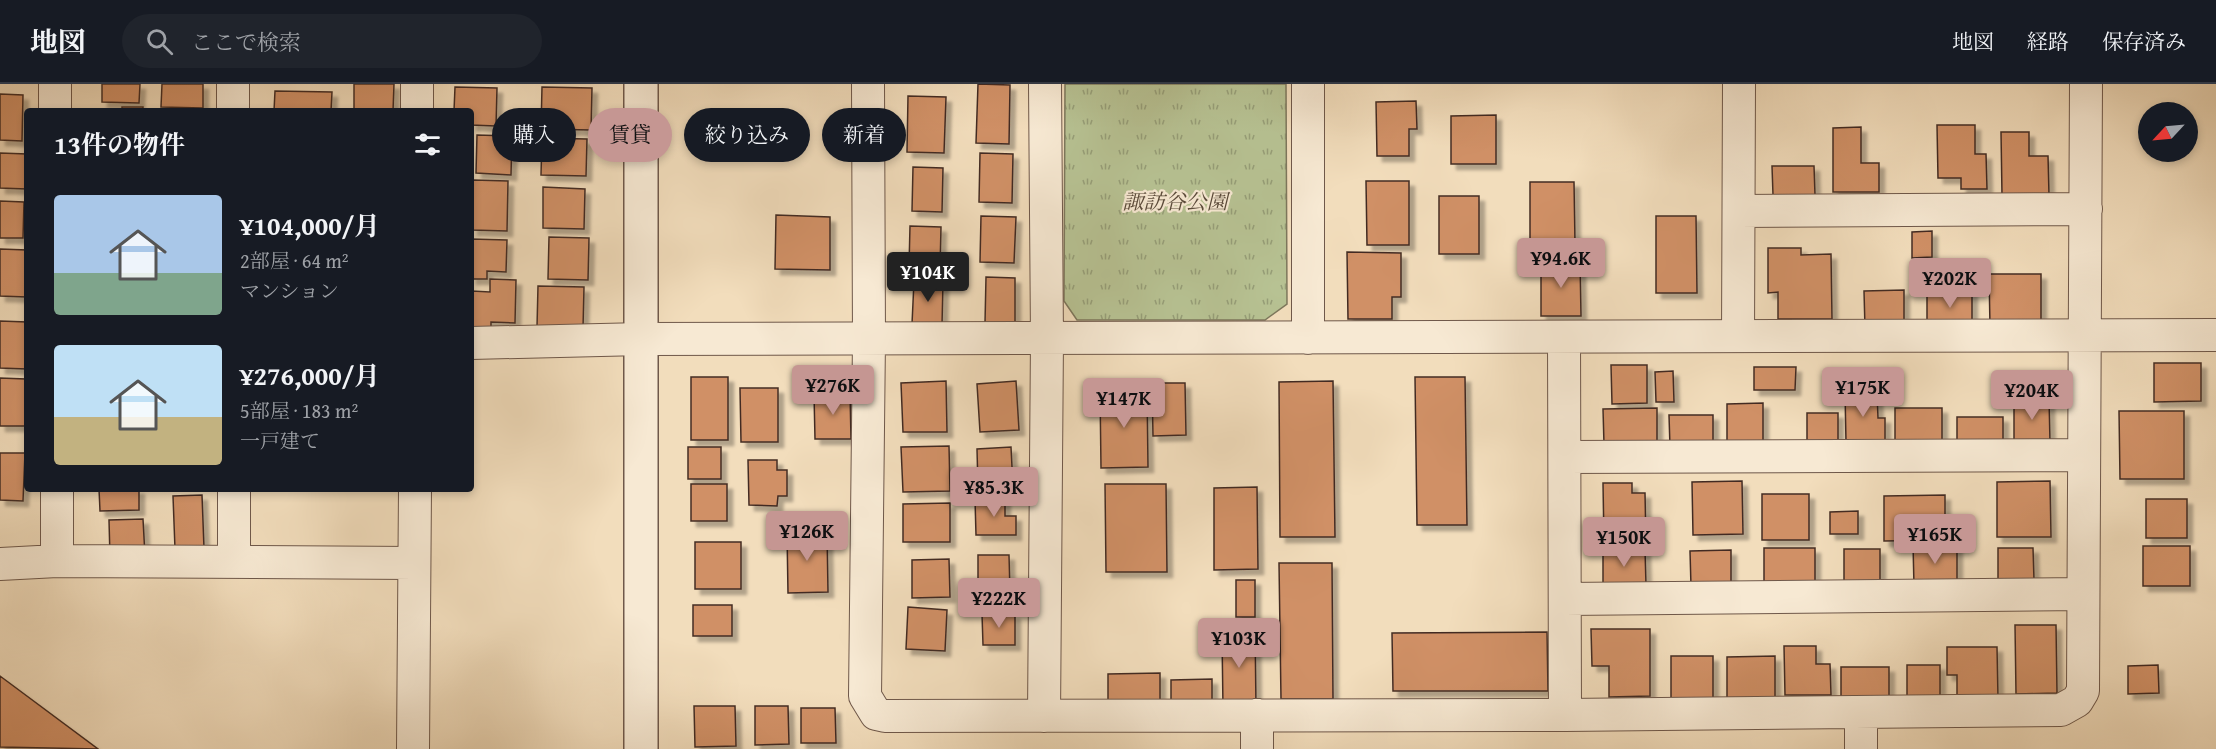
<!DOCTYPE html>
<html lang="ja">
<head>
<meta charset="utf-8">
<style>
  body { margin:0; font-family:"Gentium Book Plus","Noto Serif JP",serif; background:#20242c; color:#f1f3f6; height:100vh; display:flex; flex-direction:column; font-size:22px; white-space:nowrap }
  * { box-sizing:border-box; margin:0 }
  p { font-size:20px; color:#9ea1a6 }
  .icon { flex:none; width:33px; height:33px; fill:none; stroke:currentColor; stroke-width:2; stroke-linecap:round; stroke-linejoin:round }
  .map { position:relative; flex:1; overflow:hidden }
  .details { position:absolute; left:24px; top:24px; width:450px; height:384px; display:flex; flex-direction:column; background:#171b24; border-radius:6px; box-shadow:0 3px 9px #0003 }
  .details>* { flex:none }
  .hud { position:absolute; left:492px; top:24px; width:570px; height:54px; display:flex; gap:12px }
  .needle { width:39px; rotate:244deg }
  .tools { position:absolute; left:2138px; top:18px; display:grid; gap:12px }
  .tools a { display:grid; place-items:center; width:60px; height:60px; border-radius:50%; background:#171b24; box-shadow:0 3px 9px #0003; font-size:30px }
  .price { position:absolute; translate:-50% -51px; padding:0 14px; border-radius:6px; background:#c59692; color:#111; font-size:20px; line-height:39px; filter:drop-shadow(0 2px 3px #0008) }
  .price::after { content:''; position:absolute; left:50%; top:36px; width:18px; height:14px; margin-left:-9px; background:inherit; clip-path:polygon(0 0,100% 0,50% 100%) }
  .price.selected { background:#222; color:#fff }
  ul { padding:0; list-style:none }
  li { display:flex; align-items:center; gap:18px; height:150px; padding:0 30px }
  li span { display:grid; place-items:center; flex:none; width:168px; height:120px; border-radius:6px; color:#555 }
  li>.icon { margin-inline-start:auto }
  span .icon { width:72px; height:72px; fill:#fffc; stroke-width:1 }
  li b { font-size:26px }
  h2 { display:flex; justify-content:space-between; align-items:center; height:72px; padding:0 30px; font-size:26px }
  .pill { padding:0 21px; border-radius:27px; background:#171b24; box-shadow:0 3px 9px #0003; font-size:21px; line-height:54px }
  .pill.selected { background:#c59692; color:#111 }
  header { display:flex; align-items:center; gap:36px; box-sizing:border-box; height:84px; padding:0 30px; background:#171b24; border-bottom:2px solid #363941 }
  header strong { font-size:28px }
  nav { display:flex; gap:33px; margin-inline-start:auto; font-size:21px }
  .search { width:420px; height:54px; background:#20242c; display:flex; align-items:center; gap:15px; box-sizing:border-box; padding:0 21px; border-radius:33px; color:#9ea1a6; font-size:22px }
  .map>svg:first-child { display:block }
  .park { fill:url(#park-tufts); stroke:#7d775c; stroke-width:1.5 }
  .building { fill:#d09066; stroke:#432c24; stroke-width:1.5; filter:url(#shadow) }
  .lines { fill:none; stroke-linecap:round; stroke-linejoin:round }
  .minor-casing { stroke:#6f584a; stroke-width:34 }
  .tertiary-casing { stroke:#6f584a; stroke-width:36 }
  .minor { stroke:#f7e9d3; stroke-width:32 }
  .tertiary { stroke:#f7e9d3; stroke-width:33 }
  .labels { text-anchor:middle; stroke-width:4.5; stroke-linejoin:round; paint-order:stroke }
  .park-label { font-size:21px; font-style:italic; fill:#5a4a3a; stroke:#f7e9d3 }
</style>
</head>
<body>
<header>
<strong>地図</strong>
<div class="search"><svg class="icon" aria-label="search" viewBox="0 0 24 24"><circle cx="10" cy="10" r="6"/><path d="M15 15l6 6"/></svg>ここで検索</div>
<nav><a>地図</a><a>経路</a><a>保存済み</a></nav>
</header>
<div class="map">
<svg width="2216" height="665" viewBox="0 0 2216 665">
  <defs>
    <pattern id="park-tufts" width="24" height="20" patternUnits="userSpaceOnUse" patternTransform="scale(1.5)"><rect width="24" height="20" fill="#b7c293"/><path d="M3 7l-1-3M5 7V3M7 7l1-3M15 17l-1-3M17 17v-4M19 17l1-3" fill="none" stroke="#969e78"/></pattern>
    <filter id="shadow"><feDropShadow dx="5.5" dy="5.5" stdDeviation="1.5" flood-color="#0004"/></filter>
  </defs>
  <rect width="100%" height="100%" fill="#f2ddbc"/>
  <filter id="stains"><feTurbulence type="fractalNoise" baseFrequency=".00333" numOctaves="4"/><feColorMatrix values="0 0 0 0 .2 0 0 0 0 .09 0 0 0 0 .02 0 0 0 .5 -.17"/></filter>
  <radialGradient id="worn" r=".72"><stop offset=".6" stop-color="#630" stop-opacity="0"/><stop offset="1" stop-color="#630" stop-opacity=".3"/></radialGradient>
  <!-- park -->
  <path class="park" d="M1065,0H1286L1287,220L1265,236H1077L1064,217Z"/>
  <!-- building -->
  <path class="building" d="M102,0H140L139,19L102,18Z
    M162,0H203V24L161,23Z
    M354,0H394L393,27H354Z
    M978,0L1010,1L1009,60L976,59Z
    M455,3L497,4L496,42L471,41V27H454Z
    M542,3L592,4L591,46L541,45Z
    M275,7L332,8L331,27H274Z
    M0,10L23,11L22,57L0,56Z
    M908,12L946,13L944,69L907,68Z
    M1416,17L1417,45H1409V72H1377L1376,18Z
    M122,23H143V27H122Z
    M1496,31V80H1451V32Z
    M1937,41H1975V70H1986L1987,105H1961V94H1938Z
    M1861,43V79H1879V108H1833V44Z
    M2001,48H2029V72H2048L2049,111H2002Z
    M477,51L512,52L511,91L476,89Z
    M542,54L587,55L586,92L541,91Z
    M0,69L27,70V105L0,104Z
    M980,69L1013,70L1012,119L979,118Z
    M1772,82H1814L1815,111H1773Z
    M913,83L943,84L942,128L912,127Z
    M473,96L508,97L507,147L472,146Z
    M1366,97H1409V161H1367Z
    M1530,98H1574L1575,159H1530Z
    M543,103L585,105L584,145L543,144Z
    M1439,112H1479V170H1439Z
    M0,117L24,118L23,154H0Z
    M776,131L830,133V186L775,185Z
    M981,132L1016,133L1014,179L980,178Z
    M1656,132H1696L1697,209H1656Z
    M910,142L941,143L940,184L909,183Z
    M1932,147V173L1912,174V148Z
    M549,153L589,154L588,196L548,195Z
    M471,155L507,156L506,188L487,187V195H471Z
    M1768,164H1801V171L1831,170L1832,235H1778V208L1768,209Z
    M0,165L27,166V213L0,212Z
    M1347,168L1401,169V213H1392V235H1348Z
    M1580,177L1581,232H1541V178Z
    M1989,190H2041V241L1990,242Z
    M986,193L1015,194V240L985,239Z
    M490,195L516,196L515,239L491,238V249L471,248L472,207L490,208Z
    M914,197L943,198L942,241L912,240Z
    M538,202L584,203L583,244L537,243Z
    M1904,206V244H1865L1864,207Z
    M1972,206V244H1927V207Z
    M0,237L27,238V285L0,284Z
    M2154,279H2201V317L2154,318Z
    M1611,281H1647V319L1612,320Z
    M1754,283H1796L1795,306H1754Z
    M1673,287L1674,318H1656L1655,288Z
    M691,293H728V356H691Z
    M1415,293H1465L1467,441H1417Z
    M0,294L26,295L25,342H0Z
    M946,297L947,348H903L901,299Z
    M1016,297L1019,346L980,348L977,300Z
    M1333,297L1335,453H1280L1279,298Z
    M1152,299H1185L1186,351L1153,352Z
    M740,304H778V358H741Z
    M1147,305L1148,383L1101,384L1100,306Z
    M1845,308H1877L1878,334H1885V358H1846Z
    M850,309L851,355H815L814,310Z
    M2014,314H2049L2050,359H2014Z
    M1763,319V365H1727V320Z
    M1657,324V359L1604,360L1603,325Z
    M1895,324H1942V362L1895,363Z
    M2119,327H2184V395H2120Z
    M1807,329H1838V361H1807Z
    M1669,331H1713V363H1670Z
    M1957,333H2003V361H1957Z
    M949,362L950,407L903,408L901,363Z
    M688,363H721V395H688Z
    M1011,363L1013,403L978,404L977,365Z
    M0,369H25L23,417L0,416Z
    M748,376H777V386H787V412H778L777,422L749,421Z
    M1742,397L1743,450L1693,451L1692,398Z
    M2050,397L2051,453H1997V398Z
    M1603,399H1632V409H1645L1646,459H1604Z
    M691,400H727V437H691Z
    M1105,400H1166L1167,488H1106Z
    M1257,403L1258,485L1214,486V404Z
    M99,405H139V426L100,427Z
    M1762,410H1809V456H1762Z
    M202,411L204,464L175,465L173,412Z
    M1945,411V456L1884,457V412Z
    M1005,414V432H1016V451H976L975,415Z
    M2146,415H2187V454H2146Z
    M950,419V458H903V420Z
    M1858,427V450H1830V428Z
    M143,435L145,472L110,473L109,436Z
    M787,448H827L828,508L788,509Z
    M695,458H741V505H695Z
    M1913,460H1957V501L1914,502Z
    M2143,462H2190V502H2143Z
    M1764,464H1815V502L1764,503Z
    M1998,464H2033L2034,496H1998Z
    M1844,465H1880V502H1844Z
    M1603,466H1645L1646,501H1603Z
    M1731,466V502H1691L1690,467Z
    M978,471H1009L1010,508L978,509Z
    M949,475L950,513L912,514V476Z
    M1279,479H1332L1333,615H1281Z
    M1236,496H1255V533H1236Z
    M693,521H732V552H693Z
    M908,523L947,526L945,567L906,565Z
    M982,530H1015V561H983Z
    M2015,541H2056L2057,609L2016,610Z
    M1236,542H1255L1256,623L1223,624L1222,552L1235,553Z
    M1591,545H1650V612L1609,613V582H1592Z
    M1547,548L1548,607H1393L1392,549Z
    M1784,562H1816V580H1830L1831,611H1785Z
    M1947,563H1997L1998,615H1957V591H1947Z
    M1671,572H1713V617H1671Z
    M1775,572V614H1727V573Z
    M1907,581H1940V615H1907Z
    M2158,581L2159,609L2128,610V582Z
    M1841,583H1889V621H1841Z
    M1160,589V619H1108V590Z
    M0,592L98,665L0,663Z
    M1212,595V621L1171,622V596Z
    M694,622H735L736,662L695,663Z
    M755,622H788L789,660L755,661Z
    M801,624H835L836,659H801Z"/>
  <g class="lines">
    <!-- minor casing -->
    <g class="minor-casing">
      <path id="minor" d="M55,0V27
        M233,0V27
        M868,0L869,255L865,612L876,630L885,632L1565,631L2061,626L2077,617L2083,607L2086,0
        M417,27V0
        M1739,127L2086,125
        M1738,252L1739,0
        M1564,253L1565,631
        M1308,254V0
        M471,259L642,255L2216,251
        M1565,373L2083,371
        M57,405V477
        M234,405V478
        M0,480L57,477L414,479
        M1565,515L2082,510
        M1861,628V665
        M1257,631V665
        M1044,632L1047,255L1045,0
        M413,665L415,405"/>
    </g>
    <!-- tertiary casing -->
    <g class="tertiary-casing">
      <path id="tertiary" d="M641,0V665"/>
    </g>
    <!-- minor -->
    <use href="#minor" class="minor"/>
    <!-- tertiary -->
    <use href="#tertiary" class="tertiary"/>
  </g>
  <g class="labels">
    <!-- park labels -->
    <g class="park-label">
      <text x="1175" y="125">諏訪谷公園</text>
    </g>
  </g>
  <rect width="100%" height="100%" filter="url(#stains)"/>
  <rect width="100%" height="100%" fill="url(#worn)"/>
</svg>
<div class="tools">
<a><svg class="needle" viewBox="-14 -14 28 28"><path d="M0-13l5 13h-10z" fill="#e53935"/><path d="M0 13l5-13h-10z" fill="#9ea1a6"/></svg></a>
</div>
<b class="price" style="left:1561px;top:205px">¥94.6K</b>
<b class="price selected" style="left:928px;top:219px">¥104K</b>
<b class="price" style="left:1950px;top:225px">¥202K</b>
<b class="price" style="left:833px;top:332px">¥276K</b>
<b class="price" style="left:1863px;top:334px">¥175K</b>
<b class="price" style="left:2032px;top:337px">¥204K</b>
<b class="price" style="left:1124px;top:345px">¥147K</b>
<b class="price" style="left:994px;top:434px">¥85.3K</b>
<b class="price" style="left:807px;top:478px">¥126K</b>
<b class="price" style="left:1935px;top:481px">¥165K</b>
<b class="price" style="left:1624px;top:484px">¥150K</b>
<b class="price" style="left:999px;top:545px">¥222K</b>
<b class="price" style="left:1239px;top:585px">¥103K</b>
<div class="hud">
<a class="pill">購入</a>
<a class="pill selected">賃貸</a>
<a class="pill">絞り込み</a>
<a class="pill">新着</a>
</div>
<section class="details">
<h2>13件の物件<svg class="icon" aria-label="filters" viewBox="0 0 24 24"><path d="M4 7h16M4 17h16"/><circle cx="9" cy="7" r="2"/><circle cx="15" cy="17" r="2"/></svg></h2>
<ul>
<li><span style="background:linear-gradient(#a9c7e8 65%,#7fa58c 0)"><svg class="icon" aria-label="home" viewBox="0 0 24 24"><path d="M3 11l9-7 9 7M6 9v11h12V9"/></svg></span><div><b>¥104,000/月</b><p>2部屋 · 64 m²</p><p>マンション</p></div></li>
<li><span style="background:linear-gradient(#bfe0f5 60%,#c2b280 0)"><svg class="icon" aria-label="home" viewBox="0 0 24 24"><path d="M3 11l9-7 9 7M6 9v11h12V9"/></svg></span><div><b>¥276,000/月</b><p>5部屋 · 183 m²</p><p>一戸建て</p></div></li>
</ul>
</section>
</div>
</body>
</html>
